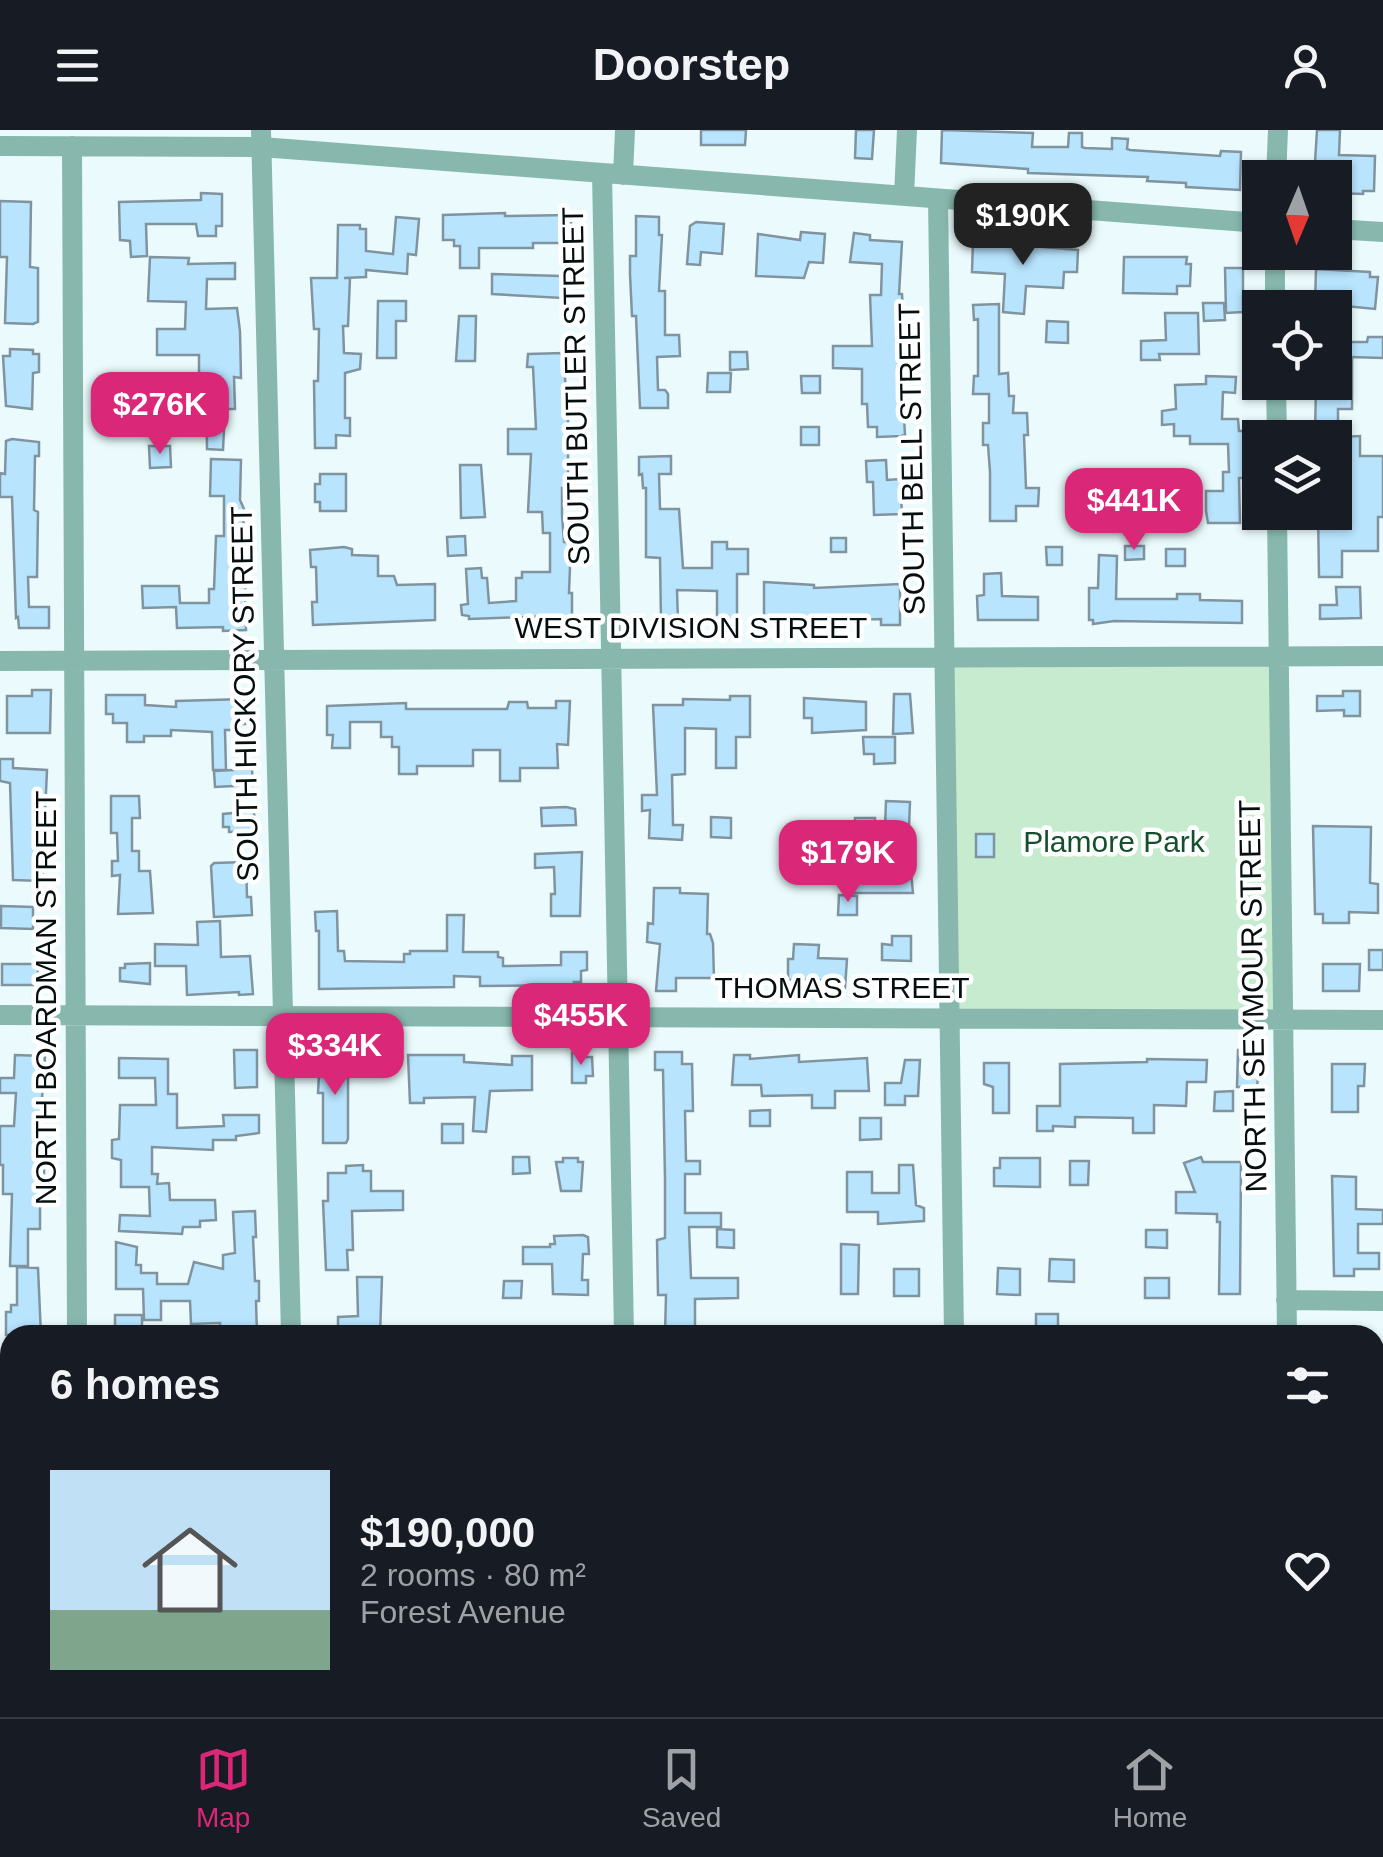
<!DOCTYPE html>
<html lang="en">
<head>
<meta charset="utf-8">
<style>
  body { margin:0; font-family:Helvetica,sans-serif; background:#20242c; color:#f1f3f6; height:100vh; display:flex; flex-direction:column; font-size:38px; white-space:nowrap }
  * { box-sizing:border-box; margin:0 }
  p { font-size:32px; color:#9ea1a6 }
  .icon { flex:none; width:55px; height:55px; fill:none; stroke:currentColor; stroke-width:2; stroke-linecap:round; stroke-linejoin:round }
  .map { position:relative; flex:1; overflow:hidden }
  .sheet { position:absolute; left:0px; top:1195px; width:1385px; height:392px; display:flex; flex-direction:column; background:#171b24; border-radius:30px 30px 0 0; box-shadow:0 2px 8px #0004 }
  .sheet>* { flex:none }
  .needle { width:65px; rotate:182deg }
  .buttons { position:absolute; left:1242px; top:30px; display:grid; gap:20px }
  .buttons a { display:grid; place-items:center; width:110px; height:110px; border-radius:0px; background:#171b24; box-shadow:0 2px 8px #0004; font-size:50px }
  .price { position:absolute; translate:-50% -85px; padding:0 22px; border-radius:20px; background:#db2777; color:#fff; font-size:32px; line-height:65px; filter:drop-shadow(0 2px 5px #0008) }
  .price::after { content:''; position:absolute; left:50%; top:60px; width:30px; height:22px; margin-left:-15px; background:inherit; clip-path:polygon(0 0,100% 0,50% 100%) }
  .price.current { background:#222; color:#fff }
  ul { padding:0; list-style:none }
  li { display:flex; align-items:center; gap:30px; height:250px; padding:0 50px }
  li span { display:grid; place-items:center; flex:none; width:280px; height:200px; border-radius:0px; color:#555 }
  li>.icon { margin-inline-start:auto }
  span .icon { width:120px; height:120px; fill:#fffc; stroke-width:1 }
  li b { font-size:42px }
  h2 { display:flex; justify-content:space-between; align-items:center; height:120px; padding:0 50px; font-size:42px }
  header { display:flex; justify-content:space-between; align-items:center; height:130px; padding:0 50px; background:#171b24; font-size:45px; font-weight:700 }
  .tab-bar { display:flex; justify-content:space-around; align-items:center; height:140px; border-top:2px solid #363941; background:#171b24; font-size:28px; color:#9ea1a6 }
  .tab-bar a { display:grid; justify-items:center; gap:5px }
  .tab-bar .current { color:#db2777 }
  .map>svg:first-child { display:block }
  .green { fill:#c7ebcf }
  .building { fill:#b8e4fe; stroke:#8094a0; stroke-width:2.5 }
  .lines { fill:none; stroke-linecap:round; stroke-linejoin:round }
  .minor { stroke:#88b8ad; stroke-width:20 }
  .labels { text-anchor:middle; stroke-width:9; stroke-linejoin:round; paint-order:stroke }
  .street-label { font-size:30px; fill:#060f10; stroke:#fff }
  .park-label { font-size:30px; fill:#14502b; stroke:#fff }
</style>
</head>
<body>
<header><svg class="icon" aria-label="menu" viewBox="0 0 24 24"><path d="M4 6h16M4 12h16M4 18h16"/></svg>Doorstep<svg class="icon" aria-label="person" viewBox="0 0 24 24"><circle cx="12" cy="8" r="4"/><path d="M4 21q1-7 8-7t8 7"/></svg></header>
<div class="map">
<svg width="1383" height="1587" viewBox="0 0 1383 1587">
  <rect width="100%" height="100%" fill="#ebfbfd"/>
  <!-- green -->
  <path class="green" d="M1279,527L1283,889L949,888L943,528Z"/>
  <!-- building -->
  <path class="building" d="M701,0H746L745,15H701Z
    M856,0H874L872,29L855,28Z
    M942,0L1033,3L1032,17H1068L1069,3H1082V17L1085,18L1112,19V8L1128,9L1127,19L1130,20L1220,26L1221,21L1241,22L1240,60L1186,57V53L1147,51L1148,47L1028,43V39L941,33Z
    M1317,0H1340L1339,25L1375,26L1374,61H1363V64L1335,63V48H1314Z
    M201,63L222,64V96H216V106H198L196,94H146L147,126L131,127L130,111L120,110L119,72L201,70Z
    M0,71L31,72L30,137L38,138V192L33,194L5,193L7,127H0Z
    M505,83V86L571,85V113H533V118H479V138H460V116H454V110H443V85Z
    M636,86L659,87V105H662L659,161H665V205H679L680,226L657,227L658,260H665L668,264V278H640L636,186H632L630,144V126H636Z
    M396,87L419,89L416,125L408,124L407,144L366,140V147L344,148H350L348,196H343L344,223L361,224L360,239L345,243V288H350V306L336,305V318H315L314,251H318L319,199H314L311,148H337L338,95H360V99H366V121L393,124Z
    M696,92L724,94L722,124L701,122L700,135L687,134L690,96Z
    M801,102L825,104L823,133L809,132L804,148L756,146L758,104L800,110Z
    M854,103L870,105V110L902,112L899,164H902L906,232H901L905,305L901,306L877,307V297H868L867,274H862V239L833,238V216H872L870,165H881L882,134L850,132Z
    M973,111L1078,120L1077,142H1064L1063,158L1026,156L1024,184L1003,182L1005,144L972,142Z
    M150,127L189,128L188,134L235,133V149H207L206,179L237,178L240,201L241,248L234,247L235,279H225L223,320L207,319L206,248H199V225H157V199H185L186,172L148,171Z
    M1124,127H1187L1186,134H1191L1190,156H1177V164L1123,163Z
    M1225,138H1243V182L1226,183Z
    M1316,139L1370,142V147H1378L1375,179L1315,173Z
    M492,144L561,146L562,168L492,164Z
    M378,171H406V191H396V228H377Z
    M1203,173H1224L1225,190L1204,191Z
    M999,174V244L1008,243L1009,266H1014L1013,283H1027L1028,305H1024L1026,358H1039L1038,376H1016V391H990V342L988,315H983V293H989V264H973L974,246H978V189L974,190L973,175Z
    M1165,183H1198L1199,224H1159L1160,230H1141V211L1166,210Z
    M459,186H476L475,231H456Z
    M1047,191L1068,192V213L1046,212Z
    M1368,207H1383V228L1352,227V279H1338V307L1360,306V326H1383V387H1378V421H1342V447H1319L1318,382H1335V308H1315L1316,252H1335V212H1367Z
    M10,219L33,220V224H39V242L33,243L32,279L6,276L3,226H10Z
    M730,222H747L748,239L730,240Z
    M563,223L568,286V358H562V385L564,412H571L569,463H572V500H555V486L469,489V486L462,485L461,475L468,474L466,439L481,438L482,448H487L489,473L516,471V448H522V442H550V403H543L542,382H528L531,324H508V299H536L533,237H527L528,224Z
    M708,243H731L730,262H707Z
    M801,246H820V263H802Z
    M1206,246L1236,247L1235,263L1223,262L1222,289H1238L1239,301H1244V348H1239L1240,393H1208L1206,381V361H1223V342H1229L1228,314H1190V306H1174V294L1162,295V281L1176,279L1175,255L1206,254Z
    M801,297H819V315H801Z
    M12,309L39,312V326H35L34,380L38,382L37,447H28L29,477H49V498H19L18,487L16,488L12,367H0V343L5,344L6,311Z
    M149,316H170L171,337L150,338Z
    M671,326V344H659L660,379H679L683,438H712V412H727V419H748V444H737V491H717V461L677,460L678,491H661L660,428L646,427V358H643L642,344L639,345V327Z
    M211,329L241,330L240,370L244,379L242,433H245L246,500L223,501V497L177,498L176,477L143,478L142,456H179L180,473H209V459H214L216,406H224V366H210Z
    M886,330L887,350L900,349L902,384L874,385L873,352H867L866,331Z
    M460,335H481L485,387L461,388Z
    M320,344H346V381H320V372H315V354H320Z
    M465,406L466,425L448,426L447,407Z
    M831,408H846V422H831Z
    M1125,416H1144V429L1125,430Z
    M344,417L352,419V425L378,426V446H394L397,455L435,454V490L313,495L312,472H317L316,437H311L310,420Z
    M1046,417H1062V435H1047Z
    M1166,419H1185V436H1166Z
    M1099,425L1117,426L1116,469H1177V464H1200V470L1242,471V493L1114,491L1093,494V490H1089V458H1098Z
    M1001,443L1002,466L1038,467V490H978L977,466L984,465V444Z
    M764,452L814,455V458L900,454V495H881V489L814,491V496H796V490H764Z
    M1336,457H1360L1361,488L1320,489V475H1337Z
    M32,560H51L50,603H7V566H32Z
    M1343,561H1360V586H1344V580L1317,581V566H1343Z
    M894,564H910L913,603L893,604Z
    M106,565H145V575L176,577V571L245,569V594H240V600H225L226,640H213L212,602L171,600V606H144V612H127V593H113V584H106Z
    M730,566H750V607H736V638H716V599L685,598V644L672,645L673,695H683L682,710L649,708L650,680L642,681V665H657L653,575H683V569L730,570Z
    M804,568L866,572V600L812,603V588H804Z
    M556,571H570L568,615L557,614L558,638H520V651H500V620H473V636H417V644H399V617H392V607H381V592H350V618H332L333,605H327V576L406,573V579H507L509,572H527L528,578H556Z
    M863,607H895V633L874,634V624H864Z
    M0,629H13V638L47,640L42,751L13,750L10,653L0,651Z
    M252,639L253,655L215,657L214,641Z
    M111,666H139L140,688H132V721H139V741H150L153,783L118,784L120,745L112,746V731H118L117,703H111Z
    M886,671L910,672L909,697H885Z
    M566,677L575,679L576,695L542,696L541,678Z
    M254,681L255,701L229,702V697H223V684Z
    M711,687L731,688V708L711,707Z
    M855,688H875L874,733H910L913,763H852L853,732H848V711H854Z
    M1313,696L1371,697L1370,753L1378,754V783L1349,782V793H1323V784H1315Z
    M976,704H994V727H976Z
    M582,722L580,786H551V764H555L554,737L535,738V724Z
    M246,732L247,767H251L252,785L214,787L211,736L214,733Z
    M654,758H680V763L708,764L707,804H710L713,813L714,848H676V861H656L660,814L647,812L648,793L653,794Z
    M839,765L857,766V785H838Z
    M1,776L33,777V799L1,798Z
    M337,781L338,821H344L345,831L404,832V824H410V821H447V785H464L463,822H498V827L503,828V836L561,835V822H587V840L581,841V852H574V855L480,856V847L454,846V857L319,859V801H316L315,782Z
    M220,791L221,827L250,826L253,864L239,865V862L187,865L186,836H155V814L198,815L197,792Z
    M892,806H911V831L882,830V814L892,815Z
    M794,814L819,815L818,828L847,829L845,858H826L823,850H788V829H793Z
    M1369,820H1383V840H1369Z
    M150,833V854L120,851V838H125V834Z
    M2,834H38V855H2Z
    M1323,834H1360L1359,861H1323Z
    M234,920H257V957L235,958Z
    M1238,920H1255V929H1260L1257,957H1237Z
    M585,922V927H592L593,946H586V953H572V923Z
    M655,922H682V934H692L693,981H685L686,1031H700V1044H685V1083H721V1097H689L691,1148H738V1168L695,1169V1205H665L666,1165H658L657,1110L665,1108V1049L663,940H655Z
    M15,925L45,926L38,1025H44V1069H40V1099H28V1136H10L12,1064H3V1035H0V996H14L16,963H0V948H14Z
    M408,925H464V932L512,935V926H532V960L490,961L486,1002L473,1001L475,967L424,968V973H410Z
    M734,925H750V929L799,925V932L867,928L869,961H835V978H812V965L762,966L761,955H732Z
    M320,926H348V1009L346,1013H323V963H318Z
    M119,928L168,929V964H177V998L224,996L223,985H259V1003L236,1006V1010H213V1020L152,1017V1044H158L157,1054L169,1053L170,1070H215L216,1090L200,1091V1097H183L182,1104L119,1101L120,1085L150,1086L149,1057H121V1030L112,1028V1010L119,1009L120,975H156L155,948H119Z
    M1147,929L1207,930L1206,952H1187L1186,976L1154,975V1003H1133V988L1075,987V997L1053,996V1001H1037V976H1060V934L1147,932Z
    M905,930H920L918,966H905V975H885V953H901Z
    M984,933H1009V983H993V957L984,954Z
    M1332,934H1365L1364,956H1358V982H1332Z
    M1233,961V981H1214L1215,962Z
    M770,980V996H750V981Z
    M860,988H881V1009L860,1010Z
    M442,994H463V1013H442Z
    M513,1027H529L530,1043L513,1044Z
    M1201,1027L1203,1032H1241L1240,1164H1219L1220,1092H1217V1084L1176,1083V1062H1195L1184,1033Z
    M563,1028H578V1032H583L581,1061H561L556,1032H563Z
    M1000,1028H1040V1057L994,1056V1038H1000Z
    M1070,1031H1089L1088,1055H1070Z
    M363,1035V1041H371V1061H403V1080L352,1081L353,1120H347L348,1140H326L323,1071H328V1043H346V1036Z
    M899,1035H913L916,1075L924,1078V1091L878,1094V1082H847V1042H872V1063H899Z
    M1332,1046L1356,1047V1079L1383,1080V1094H1358V1123H1379V1139H1354V1146H1334Z
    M255,1081L256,1107H253L255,1151H259V1171H256L257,1204L220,1205V1193L191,1194L190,1171H161V1190H144L143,1159H116V1112L137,1117L136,1135H141V1143H157V1154H188L194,1132L223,1139V1125L235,1123L233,1082Z
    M717,1099L734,1100V1118L717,1117Z
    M1146,1100H1167V1118L1146,1117Z
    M583,1105L588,1107L589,1124H583L582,1150H588V1165L553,1164L552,1134H523V1117H550V1114H555L554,1106Z
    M841,1114L859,1115L858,1164H841Z
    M1050,1129L1074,1130V1152L1049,1151Z
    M17,1137L38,1138L41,1205H6V1182H11V1175H17Z
    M998,1138L1020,1139V1165L997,1164Z
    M894,1139H919V1166H894Z
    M357,1147H382L380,1205H338V1187L358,1186Z
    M1145,1148H1169V1168H1145Z
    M504,1151H522L521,1168H503Z
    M1036,1184H1058V1205H1036Z
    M115,1185H142V1205H115Z"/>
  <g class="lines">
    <!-- minor -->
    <path class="minor" d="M261,0L291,1205
      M0,16L261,17L1260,93
      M72,16L77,1205
      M602,43L624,1205
      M623,45L625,0
      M1276,48L1278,0
      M904,66L907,0
      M938,69L954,1205
      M1335,99L1383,102
      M1275,122V178
      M1276,252L1277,308
      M1277,382L1287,1205
      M0,531L1383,526
      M0,885L1383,890
      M1286,1170L1383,1171
      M0,1293H10
      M1375,1423H1383
      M301,1578L302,1587
      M631,1578V1587
      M961,1578V1587
      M1291,1578V1587
      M170,1587V1578"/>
  </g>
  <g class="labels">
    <!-- street labels -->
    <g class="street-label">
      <text transform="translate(576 256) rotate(-91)" y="10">SOUTH BUTLER STREET</text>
      <text transform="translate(912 329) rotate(-91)" y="10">SOUTH BELL STREET</text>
      <text x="691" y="508">WEST DIVISION STREET</text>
      <text transform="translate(245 564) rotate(-91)" y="10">SOUTH HICKORY STREET</text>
      <text x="842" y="868">THOMAS STREET</text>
      <text transform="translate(1253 866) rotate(-91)" y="10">NORTH SEYMOUR STREET</text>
      <text transform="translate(46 868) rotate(-90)" y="10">NORTH BOARDMAN STREET</text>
    </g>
    <!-- park labels -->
    <g class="park-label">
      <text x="1114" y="722">Plamore Park</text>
    </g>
  </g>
</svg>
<div class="buttons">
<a><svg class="needle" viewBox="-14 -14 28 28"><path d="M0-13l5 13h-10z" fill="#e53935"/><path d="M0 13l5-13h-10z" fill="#9ea1a6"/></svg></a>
<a><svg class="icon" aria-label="locate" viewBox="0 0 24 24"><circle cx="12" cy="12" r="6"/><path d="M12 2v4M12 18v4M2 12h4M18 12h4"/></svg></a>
<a><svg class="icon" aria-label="layers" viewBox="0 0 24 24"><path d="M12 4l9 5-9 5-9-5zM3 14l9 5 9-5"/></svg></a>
</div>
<b class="price current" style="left:1023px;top:138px">$190K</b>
<b class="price" style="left:160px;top:327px">$276K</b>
<b class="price" style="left:1134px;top:423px">$441K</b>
<b class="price" style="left:848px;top:775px">$179K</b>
<b class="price" style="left:581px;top:938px">$455K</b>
<b class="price" style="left:335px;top:968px">$334K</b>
<section class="sheet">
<h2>6 homes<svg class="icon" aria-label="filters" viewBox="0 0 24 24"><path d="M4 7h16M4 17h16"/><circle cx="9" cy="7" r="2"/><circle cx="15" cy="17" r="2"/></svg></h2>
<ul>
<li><span style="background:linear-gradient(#bfe0f5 70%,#7fa58c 0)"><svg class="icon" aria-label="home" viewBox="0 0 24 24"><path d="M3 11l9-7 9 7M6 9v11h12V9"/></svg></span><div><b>$190,000</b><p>2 rooms · 80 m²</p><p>Forest Avenue</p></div><svg class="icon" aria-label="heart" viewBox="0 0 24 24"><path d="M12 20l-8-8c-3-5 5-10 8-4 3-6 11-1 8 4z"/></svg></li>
</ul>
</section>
</div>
<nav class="tab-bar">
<a class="current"><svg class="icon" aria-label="map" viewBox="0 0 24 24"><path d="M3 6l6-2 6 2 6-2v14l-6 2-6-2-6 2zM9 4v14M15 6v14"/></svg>Map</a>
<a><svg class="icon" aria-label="saved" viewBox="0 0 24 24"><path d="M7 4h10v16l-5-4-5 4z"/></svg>Saved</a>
<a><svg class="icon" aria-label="home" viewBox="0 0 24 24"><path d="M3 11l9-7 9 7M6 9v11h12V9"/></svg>Home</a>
</nav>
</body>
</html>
